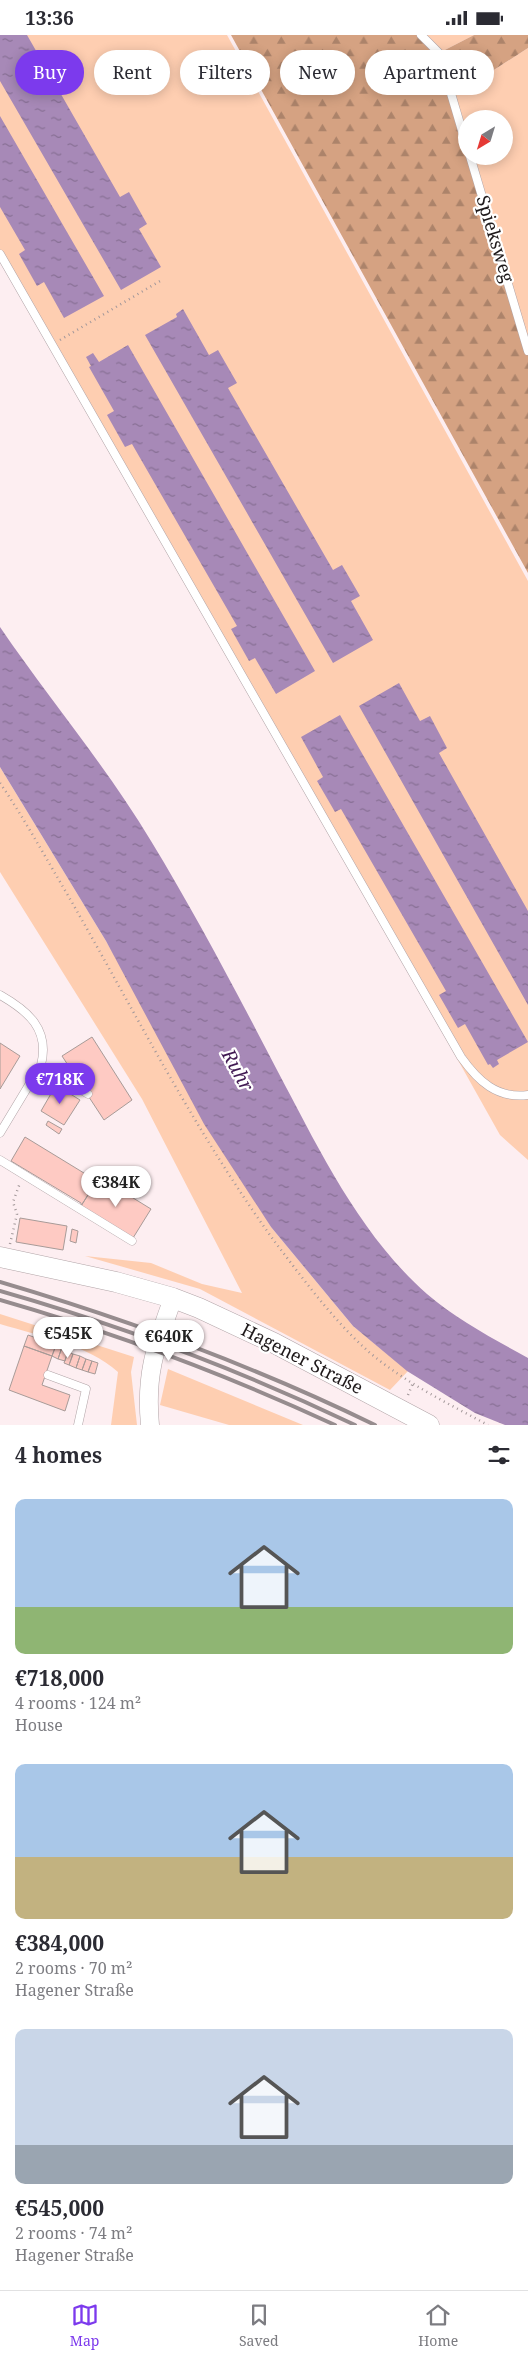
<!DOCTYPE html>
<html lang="en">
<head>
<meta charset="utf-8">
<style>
  body { margin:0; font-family:"Noto Serif",serif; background:#f7f7f7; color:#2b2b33; height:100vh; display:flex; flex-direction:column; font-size:19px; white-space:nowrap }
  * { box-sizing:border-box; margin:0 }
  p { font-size:16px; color:#7c7c81 }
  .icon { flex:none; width:28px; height:28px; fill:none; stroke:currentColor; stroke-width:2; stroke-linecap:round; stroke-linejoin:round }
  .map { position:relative; height:1390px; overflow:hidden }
  .side { display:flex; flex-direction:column; background:#fff; flex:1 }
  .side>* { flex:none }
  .banner { position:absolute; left:15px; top:15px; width:499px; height:45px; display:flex; gap:10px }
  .needle { width:32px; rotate:218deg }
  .tools { position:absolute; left:458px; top:75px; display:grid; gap:10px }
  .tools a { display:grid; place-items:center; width:55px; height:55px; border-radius:50%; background:#fff; box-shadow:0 2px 12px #0003; font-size:25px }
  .price { position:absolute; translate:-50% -42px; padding:0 11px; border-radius:18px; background:#fff; color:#222; font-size:16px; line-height:32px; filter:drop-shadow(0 1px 2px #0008) }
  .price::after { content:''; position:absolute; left:50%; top:30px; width:15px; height:11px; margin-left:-8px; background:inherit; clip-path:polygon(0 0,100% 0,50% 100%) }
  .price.on { background:#7c3aed; color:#fff }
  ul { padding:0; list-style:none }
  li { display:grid; align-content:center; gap:10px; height:265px; padding:0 15px }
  li span { display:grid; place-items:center; height:155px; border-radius:10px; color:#555 }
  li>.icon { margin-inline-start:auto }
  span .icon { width:90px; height:90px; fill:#fffc; stroke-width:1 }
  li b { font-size:21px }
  h2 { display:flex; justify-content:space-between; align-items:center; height:60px; padding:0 15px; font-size:21px }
  .pill { padding:0 18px; border-radius:22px; background:#fff; box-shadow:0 2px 12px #0003; font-size:18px; line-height:45px }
  .pill.on { background:#7c3aed; color:#fff }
  .status { display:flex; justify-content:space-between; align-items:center; height:35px; padding:0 25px; background:#fff; direction:ltr }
  .status svg { height:14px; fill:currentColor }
  .tabs { display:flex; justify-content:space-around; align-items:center; height:70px; border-top:1px solid #e1e1e2; background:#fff; font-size:14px; color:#7c7c81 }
  .tabs a { display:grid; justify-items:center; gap:2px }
  .tabs .on { color:#7c3aed }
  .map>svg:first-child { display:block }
  .grass { fill:#feceb1 }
  .forest { fill:url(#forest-firs) }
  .water { fill:url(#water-ripples) }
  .building { fill:#fecac3; stroke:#a89b98 }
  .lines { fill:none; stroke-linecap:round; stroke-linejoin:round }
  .service-casing { stroke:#b1a4a7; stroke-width:9 }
  .tertiary-casing { stroke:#b1a4a7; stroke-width:19 }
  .secondary-casing { stroke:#b1a4a7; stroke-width:21 }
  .path { stroke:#a3989a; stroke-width:2.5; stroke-dasharray:1 4; stroke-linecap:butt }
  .service { stroke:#fff; stroke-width:8 }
  .tertiary { stroke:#fff; stroke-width:18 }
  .secondary { stroke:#fff; stroke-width:20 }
  .rail { stroke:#968c8e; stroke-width:4 }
  .labels { text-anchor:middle; stroke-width:4.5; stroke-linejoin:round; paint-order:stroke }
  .street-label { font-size:18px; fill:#1f1a1b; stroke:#fff }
  .water-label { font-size:19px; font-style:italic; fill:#411a53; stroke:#fff }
</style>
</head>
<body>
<div class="status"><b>13:36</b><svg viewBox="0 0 49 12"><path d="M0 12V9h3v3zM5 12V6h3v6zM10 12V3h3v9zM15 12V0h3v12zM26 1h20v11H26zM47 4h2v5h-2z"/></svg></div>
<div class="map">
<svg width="528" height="1390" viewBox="0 0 528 1390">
  <defs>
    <pattern id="forest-firs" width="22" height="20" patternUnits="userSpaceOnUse" patternTransform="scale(1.25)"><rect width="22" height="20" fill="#d5a282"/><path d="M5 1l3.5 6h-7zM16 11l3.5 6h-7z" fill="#ac836a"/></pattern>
    <pattern id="water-ripples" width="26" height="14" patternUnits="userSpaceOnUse" patternTransform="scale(1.25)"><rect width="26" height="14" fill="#a789b7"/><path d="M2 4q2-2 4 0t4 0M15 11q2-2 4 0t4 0" fill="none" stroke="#876f94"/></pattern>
  </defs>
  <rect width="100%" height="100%" fill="#fdeef1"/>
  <!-- grass -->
  <path class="grass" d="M0,0H227L528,546V1125L500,1100L60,316L0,215Z
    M421,0H474L439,18Z
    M528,13V307L470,121H504V84H466V109L452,62Z
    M0,732L106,906L271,1192L353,1291L408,1336L390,1355L200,1254L85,1221L151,1228L202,1249L242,1258L142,1064L0,837Z
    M0,1279L134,1322L131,1337L137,1390H111L118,1337C87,1309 39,1301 0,1289Z
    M168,1334L303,1390H229L160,1370Z"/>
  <!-- forest -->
  <path class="forest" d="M231,0H421L439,18L474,0H528V13L452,62L466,109V121H470L528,307V538Z"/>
  <!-- water -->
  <path class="water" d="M0,0H27L120,162L129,157L147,189L139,194L161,232L121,255L0,46Z
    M0,81L104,261L64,283L44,247L37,251L19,219L25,215L0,172Z
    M183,274L209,320L218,315L237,348L228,353L333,535L342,530L360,561L351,566L373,605L333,628L145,300L177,282L176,279Z
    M128,310L315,636L276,659L255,623L249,626L231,594L237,591L132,409L125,412L107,380L114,376L89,332L91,331L86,322L93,318L99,327Z
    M0,592C49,664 106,731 151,806C196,880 237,958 277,1035C319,1114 359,1199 427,1259C457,1285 494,1304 528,1323V1390H505L475,1378L407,1336L353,1291L271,1192L204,1089L106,906L0,732Z
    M399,648L420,686L430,681L447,713L439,718L528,876V970L359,671Z
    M340,680L528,1007L497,1025L499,1029L493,1033L490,1029L488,1030L465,989L458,993L439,960L446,956L341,774L335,777L317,746L323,742L301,702Z"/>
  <!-- building -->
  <path class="building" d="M92,1002L132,1065L104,1085L62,1021Z
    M0,1008L20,1021L0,1054Z
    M56,1050L80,1065L64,1090L41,1076Z
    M48,1086L62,1094L59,1099L46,1090Z
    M25,1102L97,1146L81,1171V1168L11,1126Z
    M99,1142L151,1174L133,1203L81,1171Z
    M20,1183L67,1191L63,1215L16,1207Z
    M72,1194L78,1196L76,1208L70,1206Z
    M28,1300L56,1310L52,1321L24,1311Z
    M56,1310L62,1312L58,1324L52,1321Z
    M24,1311L52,1321L42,1350L70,1360L65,1376L9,1355Z
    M62,1312L68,1314L65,1326L58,1324Z
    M68,1317L73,1319L69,1330L64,1328Z
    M73,1319L80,1321L76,1333L69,1330Z
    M80,1321L86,1324L82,1335L76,1333Z
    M86,1324L92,1326L88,1337L82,1335Z
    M92,1326L98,1328L95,1339L88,1337Z"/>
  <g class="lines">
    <!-- service casing -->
    <g class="service-casing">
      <path id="service" d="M421,0L439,18L466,109
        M470,121L528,316
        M0,219L461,1022C478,1046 497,1064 528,1060
        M0,960C28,976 50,994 41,1030L0,1098
        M41,1030L88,1059
        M0,1125L132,1206
        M48,1340L86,1354L78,1390"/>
    </g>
    <!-- tertiary casing -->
    <g class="tertiary-casing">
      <path id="tertiary" d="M150,1390C145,1338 156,1311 173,1263"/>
    </g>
    <!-- secondary casing -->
    <g class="secondary-casing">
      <path id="secondary" d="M0,1222L116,1247L173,1263L199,1273L274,1308L429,1390"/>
    </g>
    <!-- path -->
    <path class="path" d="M60,305L160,246
      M0,748C24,783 44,820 66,857C134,975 195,1097 275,1207C304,1245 333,1285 369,1317C404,1347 447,1368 488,1390
      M10,1209L17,1179L13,1167L20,1148
      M408,1360L413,1348"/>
    <!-- service -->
    <use href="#service" class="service"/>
    <!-- tertiary -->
    <use href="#tertiary" class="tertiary"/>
    <!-- secondary -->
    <use href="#secondary" class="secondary"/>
    <!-- rail -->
    <path class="rail" d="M0,1247C129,1285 254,1331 375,1390
      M0,1256C122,1291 240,1335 355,1390
      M0,1265C115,1298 227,1340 335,1390"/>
  </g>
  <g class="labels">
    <!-- street labels -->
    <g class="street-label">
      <text transform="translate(495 204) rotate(73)" y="6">Spieksweg</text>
      <text transform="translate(302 1324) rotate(27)" y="6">Hagener Straße</text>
    </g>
    <!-- water labels -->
    <g class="water-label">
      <text transform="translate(238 1035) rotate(61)" y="7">Ruhr</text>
    </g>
  </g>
</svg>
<div class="tools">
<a><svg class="needle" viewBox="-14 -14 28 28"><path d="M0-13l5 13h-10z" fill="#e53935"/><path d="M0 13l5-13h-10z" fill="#7c7c81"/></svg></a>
</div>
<b class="price on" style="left:60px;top:1070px">€718K</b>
<b class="price" style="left:116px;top:1173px">€384K</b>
<b class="price" style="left:68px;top:1324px">€545K</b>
<b class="price" style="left:169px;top:1327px">€640K</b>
<div class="banner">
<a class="pill on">Buy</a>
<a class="pill">Rent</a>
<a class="pill">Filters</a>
<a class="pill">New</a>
<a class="pill">Apartment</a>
</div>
</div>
<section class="side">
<h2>4 homes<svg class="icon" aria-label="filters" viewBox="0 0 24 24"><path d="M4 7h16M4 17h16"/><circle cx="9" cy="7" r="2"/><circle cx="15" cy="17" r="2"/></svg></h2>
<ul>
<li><span style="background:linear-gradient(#a9c7e8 70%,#8fb573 0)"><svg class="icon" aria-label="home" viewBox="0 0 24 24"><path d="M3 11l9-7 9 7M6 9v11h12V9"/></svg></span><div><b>€718,000</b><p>4 rooms · 124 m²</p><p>House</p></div></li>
<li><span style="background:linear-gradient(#a9c7e8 60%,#c2b280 0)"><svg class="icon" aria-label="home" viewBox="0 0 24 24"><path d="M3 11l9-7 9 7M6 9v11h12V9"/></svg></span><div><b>€384,000</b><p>2 rooms · 70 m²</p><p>Hagener Straße</p></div></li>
<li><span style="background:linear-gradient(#c9d6e8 75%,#9aa5b1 0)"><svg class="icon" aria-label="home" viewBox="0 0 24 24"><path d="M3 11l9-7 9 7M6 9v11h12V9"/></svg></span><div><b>€545,000</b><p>2 rooms · 74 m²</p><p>Hagener Straße</p></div></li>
</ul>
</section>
<nav class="tabs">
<a class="on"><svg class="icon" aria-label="map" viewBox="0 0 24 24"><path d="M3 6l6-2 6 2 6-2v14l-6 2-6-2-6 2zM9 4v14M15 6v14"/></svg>Map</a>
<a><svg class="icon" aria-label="saved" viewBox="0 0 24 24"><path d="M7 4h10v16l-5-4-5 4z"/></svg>Saved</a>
<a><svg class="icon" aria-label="home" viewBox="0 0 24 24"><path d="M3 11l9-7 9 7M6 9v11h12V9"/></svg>Home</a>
</nav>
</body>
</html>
